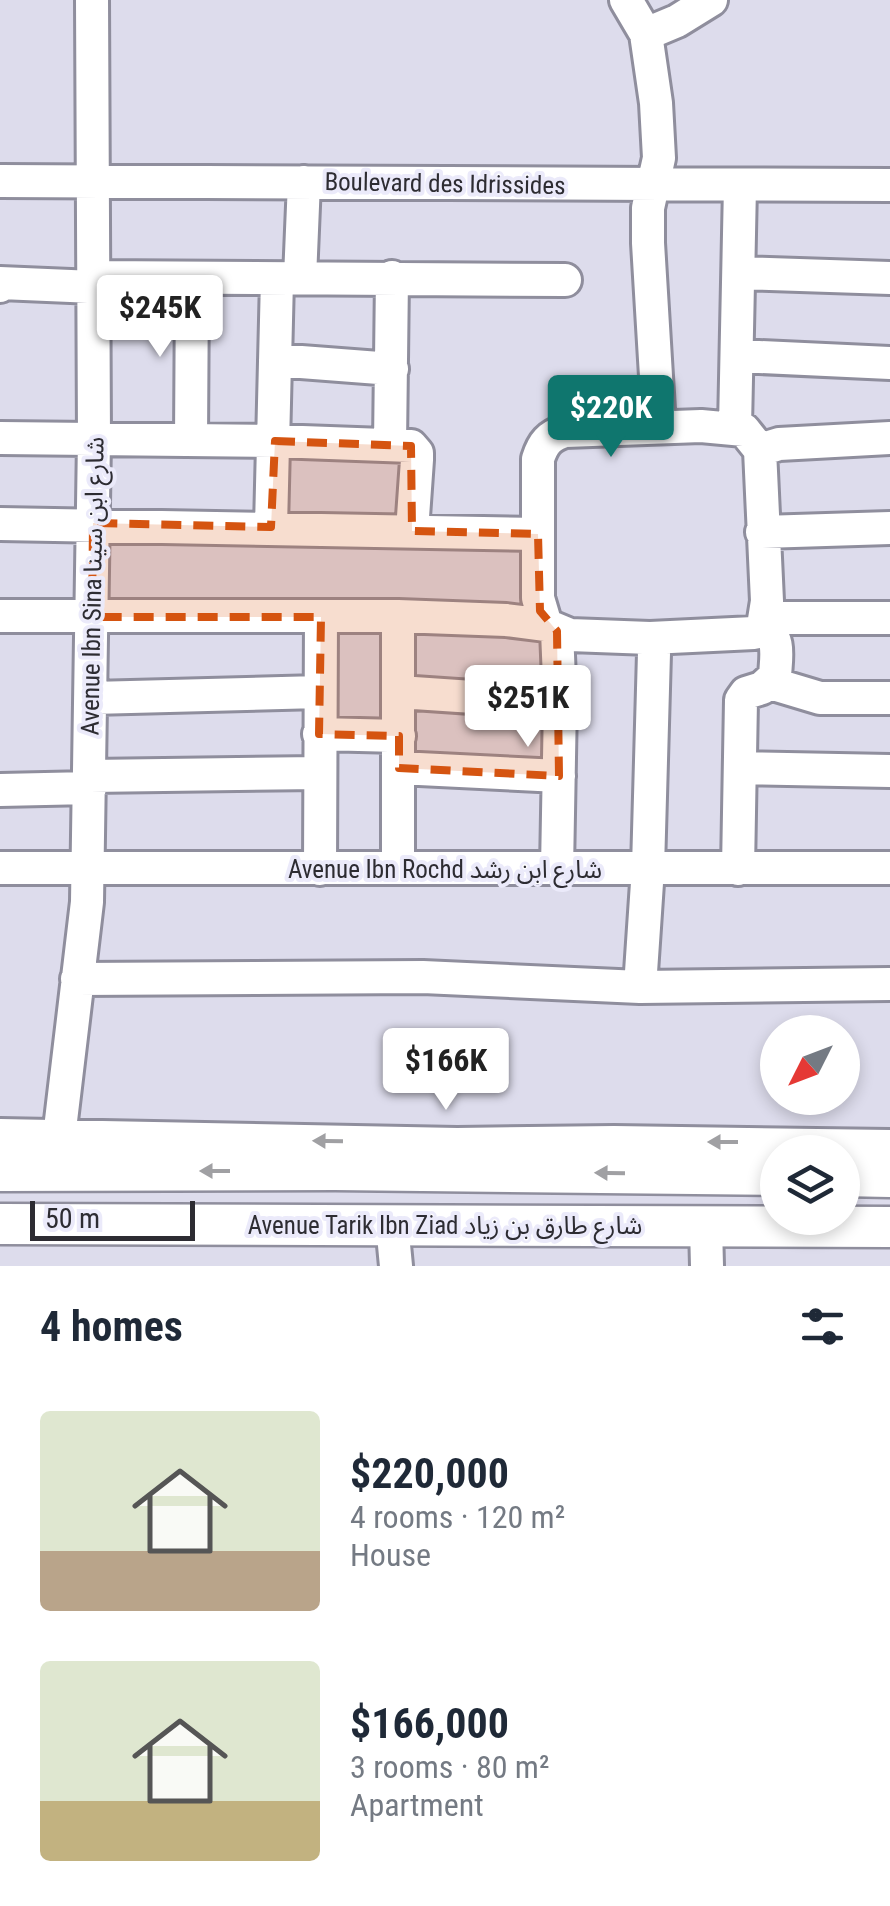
<!DOCTYPE html>
<html lang="en">
<head>
<meta charset="utf-8">
<style>
  body { margin:0; font-family:"Roboto Condensed","Noto Sans Arabic",sans-serif; background:#f6f6f7; color:#1f2937; height:100vh; display:flex; flex-direction:column; font-size:38px; white-space:nowrap }
  * { box-sizing:border-box; margin:0 }
  p { font-size:32px; color:#747a83 }
  .icon { flex:none; width:55px; height:55px; fill:none; stroke:currentColor; stroke-width:2; stroke-linecap:round; stroke-linejoin:round }
  .map { position:relative; height:1266px; overflow:hidden }
  .sheet { display:flex; flex-direction:column; background:#fff; flex:1 }
  .sheet>* { flex:none }
  .needle { width:65px; rotate:228deg }
  .fabs { position:absolute; left:760px; top:1015px; display:grid; gap:20px }
  .fabs a { display:grid; place-items:center; width:100px; height:100px; border-radius:50%; background:#fff; box-shadow:0 5px 15px #0003; font-size:50px }
  .scale { position:absolute; left:30px; bottom:25px; width:165px; box-sizing:border-box; padding-left:10px; border:5px solid #2d2c32; border-top:0; font-size:28px; line-height:35px; white-space:nowrap; color:#2d2c32; -webkit-text-stroke:8px #ebeafa; paint-order:stroke }
  .price { position:absolute; translate:-50% -85px; padding:0 22px; border-radius:10px; background:#fff; color:#222; font-size:32px; line-height:65px; filter:drop-shadow(0 2px 5px #0008) }
  .price::after { content:''; position:absolute; left:50%; top:60px; width:30px; height:22px; margin-left:-15px; background:inherit; clip-path:polygon(0 0,100% 0,50% 100%) }
  .price.on { background:#0f766e; color:#fff }
  ul { padding:0; list-style:none }
  li { display:flex; align-items:center; gap:30px; height:250px; padding:0 40px }
  li span { display:grid; place-items:center; flex:none; width:280px; height:200px; border-radius:10px; color:#555 }
  li>.icon { margin-inline-start:auto }
  span .icon { width:120px; height:120px; fill:#fffc; stroke-width:1 }
  li b { font-size:42px }
  h2 { display:flex; justify-content:space-between; align-items:center; height:120px; padding:0 40px; font-size:42px }
  .map>svg:first-child { display:block }
  .lines { fill:none; stroke-linecap:round; stroke-linejoin:round }
  .minor-casing { stroke:#8f8e9d; stroke-width:38 }
  .major-casing { stroke:#8f8e9d; stroke-width:45 }
  .minor { stroke:#fff; stroke-width:32 }
  .major { stroke:#fff; stroke-width:40 }
  .oneway { fill:#a0a0a3 }
  .marked { fill:#d55410; fill-opacity:0.2; stroke:#d55410; stroke-width:8; stroke-dasharray:20 12; stroke-linejoin:round }
  .labels { text-anchor:middle; stroke-width:8; stroke-linejoin:round; paint-order:stroke }
  .street-label { font-size:25px; fill:#2d2c32; stroke:#ebeafa }
</style>
</head>
<body>
<div class="map">
<svg width="890" height="1266" viewBox="0 0 890 1266">
  <rect width="100%" height="100%" fill="#dddcec"/>
  <g class="lines">
    <!-- minor casing -->
    <g class="minor-casing">
      <path id="minor" d="M626,0L646,34L656,103L659,158L648,208V243L659,426
        M646,34L677,21L711,0
        M0,181L890,185
        M740,273L890,278
        M94,277L565,280
        M300,278L304,182
        M0,286V283L94,287
        M738,356L890,363
        M275,360L392,369
        M735,427L740,186
        M0,438L275,441L411,446L417,453V460L412,531
        M191,440L192,280
        M390,444L392,277
        M760,450L779,444L890,438
        M0,524L538,534
        M271,527L277,279
        M762,532L890,528
        M0,616H398L506,620L546,625
        M398,616V868
        M767,618H890
        M557,631L560,703L557,869
        M770,683L820,698H890
        M399,692L560,703
        M92,698L319,692
        M319,734L399,736
        M399,768L559,776
        M742,768L890,771
        M90,776L319,773
        M0,790L90,788
        M0,868H890
        M320,869L321,617
        M738,869L741,700L746,693L762,688L775,676C776,657 781,638 763,626
        M77,979L423,977L640,987L890,984
        M640,987L648,868L654,653L650,638L570,635L546,625L538,598V459C543,443 549,436 565,431L701,426L744,430L760,450L767,601L763,626L754,633L650,638
        M0,1135L457,1144L614,1142L890,1146
        M55,1171L87,902L94,439L92,0
        M392,1224L396,1266
        M706,1226L707,1266"/>
    </g>
    <!-- major casing -->
    <g class="major-casing">
      <path id="major" d="M0,1171L335,1170L778,1175
        M842,1176L890,1177
        M0,1224L890,1227"/>
    </g>
    <!-- minor -->
    <use href="#minor" class="minor"/>
    <!-- major -->
    <use href="#major" class="major"/>
  </g>
  <!-- one-way arrows -->
  <defs><path id="oneway-solid" d="M-6-.8H1V-3.2L6.5 0L1 3.2V.8H-6Z" transform="scale(2.5)"/></defs>
  <g class="oneway">
    <use href="#oneway-solid" transform="translate(328 1141) rotate(-179)"/>
    <use href="#oneway-solid" transform="translate(723 1142) rotate(-180)"/>
    <use href="#oneway-solid" transform="translate(215 1171) rotate(180)"/>
    <use href="#oneway-solid" transform="translate(610 1173) rotate(-179)"/>
  </g>
  <!-- marked area -->
  <path class="marked" d="M275,441L411,446L412,531L538,534L540,611L557,631L559,776L399,768V736L319,734L321,617H92L93,523L271,527Z"/>
  <g class="labels">
    <!-- street labels -->
    <g class="street-label">
      <text transform="translate(445 183) rotate(1)" y="9">Boulevard des Idrissides</text>
      <text transform="translate(92 586) rotate(-89)" y="9">Avenue Ibn Sina شارع ابن سينا</text>
      <text x="445" y="878">Avenue Ibn Rochd شارع ابن رشد</text>
      <text x="445" y="1234">Avenue Tarik Ibn Ziad شارع طارق بن زياد</text>
    </g>
  </g>
</svg>
<div class="fabs">
<a><svg class="needle" viewBox="-14 -14 28 28"><path d="M0-13l5 13h-10z" fill="#e53935"/><path d="M0 13l5-13h-10z" fill="#747a83"/></svg></a>
<a><svg class="icon" aria-label="layers" viewBox="0 0 24 24"><path d="M12 4l9 5-9 5-9-5zM3 14l9 5 9-5"/></svg></a>
</div>
<div class="scale">50 m</div>
<b class="price" style="left:160px;top:360px">$245K</b>
<b class="price on" style="left:611px;top:460px">$220K</b>
<b class="price" style="left:528px;top:750px">$251K</b>
<b class="price" style="left:446px;top:1113px">$166K</b>
</div>
<section class="sheet">
<h2>4 homes<svg class="icon" aria-label="filters" viewBox="0 0 24 24"><path d="M4 7h16M4 17h16"/><circle cx="9" cy="7" r="2"/><circle cx="15" cy="17" r="2"/></svg></h2>
<ul>
<li><span style="background:linear-gradient(#dfe7d0 70%,#b9a48a 0)"><svg class="icon" aria-label="home" viewBox="0 0 24 24"><path d="M3 11l9-7 9 7M6 9v11h12V9"/></svg></span><div><b>$220,000</b><p>4 rooms · 120 m²</p><p>House</p></div></li>
<li><span style="background:linear-gradient(#dfe7d0 70%,#c2b280 0)"><svg class="icon" aria-label="home" viewBox="0 0 24 24"><path d="M3 11l9-7 9 7M6 9v11h12V9"/></svg></span><div><b>$166,000</b><p>3 rooms · 80 m²</p><p>Apartment</p></div></li>
</ul>
</section>
</body>
</html>
